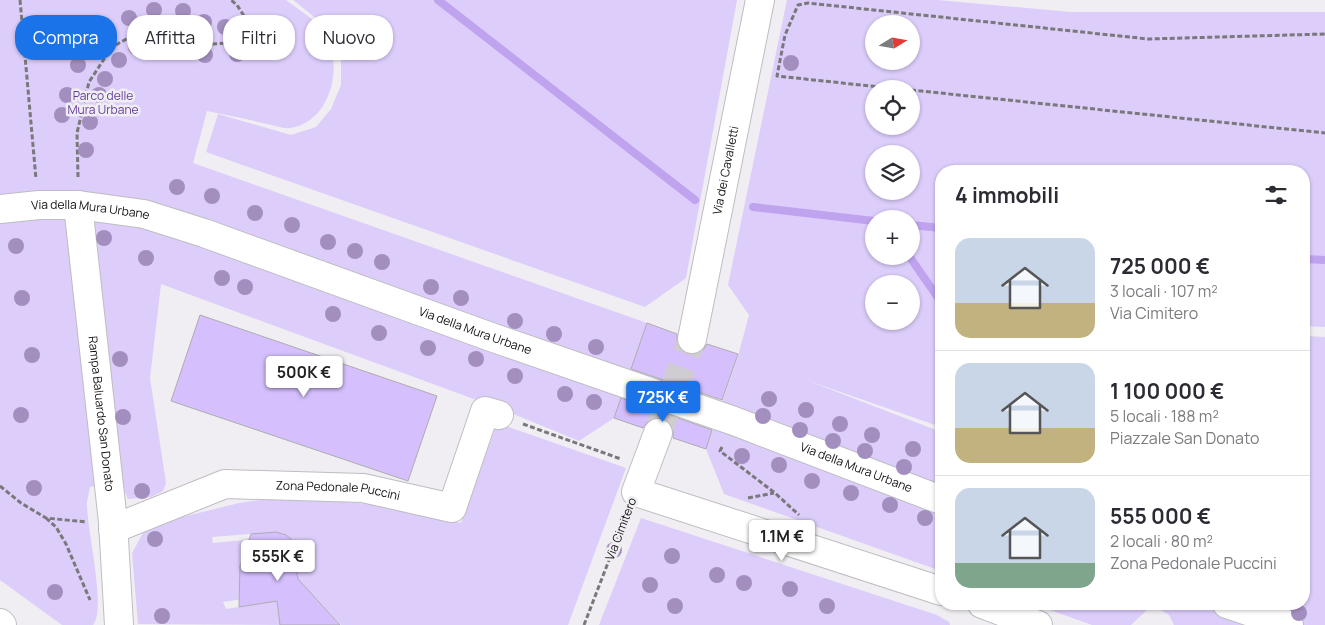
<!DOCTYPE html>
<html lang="it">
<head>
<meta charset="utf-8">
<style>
  body { margin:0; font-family:Manrope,sans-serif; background:#f7f7f7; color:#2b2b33; height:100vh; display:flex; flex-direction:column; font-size:19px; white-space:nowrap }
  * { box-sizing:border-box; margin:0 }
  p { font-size:16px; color:#7c7c81 }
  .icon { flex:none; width:28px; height:28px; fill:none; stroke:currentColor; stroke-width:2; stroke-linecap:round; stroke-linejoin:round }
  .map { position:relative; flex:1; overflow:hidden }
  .side { position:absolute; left:935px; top:165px; width:375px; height:445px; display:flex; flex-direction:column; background:#fff; border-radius:20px; box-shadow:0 1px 4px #0004 }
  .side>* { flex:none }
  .hud { position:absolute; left:15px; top:15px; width:475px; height:45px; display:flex; gap:10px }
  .needle { width:32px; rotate:79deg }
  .buttons { position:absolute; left:865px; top:15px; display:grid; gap:10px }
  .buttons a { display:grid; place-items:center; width:55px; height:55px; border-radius:50%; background:#fff; box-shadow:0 1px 4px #0004; font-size:25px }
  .price { position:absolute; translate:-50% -42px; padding:0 11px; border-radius:5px; background:#fff; color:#222; font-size:16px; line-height:32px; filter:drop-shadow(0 1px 2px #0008) }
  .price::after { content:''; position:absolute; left:50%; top:30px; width:15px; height:11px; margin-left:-8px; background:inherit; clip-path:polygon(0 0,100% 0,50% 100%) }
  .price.current { background:#1a73e8; color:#fff }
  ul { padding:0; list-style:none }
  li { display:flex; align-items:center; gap:15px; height:125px; padding:0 20px }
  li+li { border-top:1px solid #e1e1e2 }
  li span { display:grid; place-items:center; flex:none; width:140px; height:100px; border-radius:15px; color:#555 }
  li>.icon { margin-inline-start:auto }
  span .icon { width:60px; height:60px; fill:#fffc; stroke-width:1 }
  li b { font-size:21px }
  h2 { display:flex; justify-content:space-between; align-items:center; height:60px; padding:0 20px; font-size:21px }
  .chip { padding:0 18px; border-radius:20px; background:#fff; box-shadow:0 1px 4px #0004; font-size:18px; line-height:45px }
  .chip.current { background:#1a73e8; color:#fff }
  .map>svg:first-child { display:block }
  .green { fill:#dccdfa; fill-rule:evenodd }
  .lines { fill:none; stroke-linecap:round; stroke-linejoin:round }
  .stream { stroke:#bfa3ef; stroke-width:8 }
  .building { fill:#d5bffd; stroke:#adacaf }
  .street-tunnel { stroke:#cfcdd1; stroke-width:28; stroke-dasharray:28 14; stroke-linecap:butt }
  .street-casing { stroke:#bebdc1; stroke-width:30 }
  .path { stroke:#79787a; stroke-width:3; stroke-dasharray:5 2.5; stroke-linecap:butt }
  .street { stroke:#fff; stroke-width:28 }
  .tree { fill:#a38ec0 }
  .labels { text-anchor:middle; stroke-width:5; stroke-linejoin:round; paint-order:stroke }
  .park-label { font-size:12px; fill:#643f97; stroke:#f0eef2 }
  .street-label { font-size:12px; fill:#131213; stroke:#f0eef2 }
</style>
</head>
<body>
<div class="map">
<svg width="1325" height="625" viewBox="0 0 1325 625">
  <rect width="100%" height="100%" fill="#f0eef2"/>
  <!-- green -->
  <path class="green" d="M0,0H286C299,10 315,19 324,33C345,64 331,122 290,128C283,129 274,125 267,124C247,119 227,115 207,111L193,163L647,323L614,418L579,441L501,409L161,284L150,378L166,483L163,491L151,497L128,499L120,482L90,487C89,492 88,497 87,502C86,527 107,609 93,625H62L0,580Z
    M293,0H737L686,278L645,307L206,152L218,114L291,135L316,127L331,109L341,85V58L336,34Z
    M787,0H937L1071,12H1325V327L1304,326V171H941V427L806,380L941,432V571L724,494L706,449L738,356L749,315L728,285ZM874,24H911V61H874ZM874,89H911V126H874ZM874,154H911V191H874ZM874,219H911V256H874ZM874,284H911V321H874Z
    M1304,336L1325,337V625H1174L1169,615L1152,605L1131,625H1092L1033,604H1304Z
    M497,423L626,468L568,625H341L298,579L291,539L286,535L276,532L212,537L213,543L267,538L240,566V574L267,595L223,602L226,609L277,601L278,613H282L294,625L138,624L132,553L143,533L170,520L239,503L267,499L304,498L379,505L461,523Z
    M641,518L937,615L949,622L950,625H599Z"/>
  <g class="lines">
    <!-- stream -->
    <path class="stream" d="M438,0L695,200
      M753,207L874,221
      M911,225L941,228
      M909,256L941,302
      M1304,259L1325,260"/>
  </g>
  <!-- building -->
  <path class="building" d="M200,315L437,396L408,481L171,401Z
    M647,323L677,334V344L681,350L688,354H697L703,350L707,344L738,354L722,400L631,369Z
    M621,398L712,430L706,449L673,438V431L670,423L663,418H656L648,421L643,428L614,418Z
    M276,532L286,535L291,539L298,579L340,625H280L277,601L239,607L240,566L251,534Z"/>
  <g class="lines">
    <!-- street-tunnel -->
    <path class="street-tunnel" d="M658,433L692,339"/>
    <!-- street casing -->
    <g class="street-casing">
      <g id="street">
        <path id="s1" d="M78,205L113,522L119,625"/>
        <path id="s2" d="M0,209L39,205H78L144,214L204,233L491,337L734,421L941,500"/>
        <path id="s3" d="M692,339L760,0"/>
        <path d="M658,433L636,492L941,591"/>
        <path id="s4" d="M113,529L225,484L363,488L452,508L485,411L499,415"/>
        <path d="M982,604L1038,625"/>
        <path d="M1227,604L1289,625"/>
        <path d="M0,623L2,625"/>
      </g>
    </g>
    <!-- path -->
    <path class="path" d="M20,0L36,179
      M898,89L777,76L785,35L798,5L808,3L1148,39L1325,34
      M911,90L1325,133
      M78,177L77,133L89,82L112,47L150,26L185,30L212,44L230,43L243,33L246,19L237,5L231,0
      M523,424L621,459
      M722,447L720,451L775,493L799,515
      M0,486L21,503L46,518L86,522
      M748,498L774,493
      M46,518L56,527L66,544L90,600
      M1058,608L1116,604
      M584,625L626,516"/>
    <!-- street -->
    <use href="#street" class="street"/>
  </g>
  <!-- trees -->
  <g class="tree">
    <circle cx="154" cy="10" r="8"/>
    <circle cx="183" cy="11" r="8"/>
    <circle cx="129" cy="18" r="8"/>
    <circle cx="204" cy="22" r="8"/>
    <circle cx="225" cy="27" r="8"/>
    <circle cx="258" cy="34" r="8"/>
    <circle cx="162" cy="43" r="8"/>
    <circle cx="93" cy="46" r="8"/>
    <circle cx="136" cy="47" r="8"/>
    <circle cx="182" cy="48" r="8"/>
    <circle cx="237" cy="54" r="8"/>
    <circle cx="205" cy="55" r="8"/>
    <circle cx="119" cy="60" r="8"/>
    <circle cx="791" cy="63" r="8"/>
    <circle cx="78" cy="65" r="8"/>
    <circle cx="105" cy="79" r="8"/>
    <circle cx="67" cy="95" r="8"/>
    <circle cx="99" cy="95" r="8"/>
    <circle cx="62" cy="115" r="8"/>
    <circle cx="90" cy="122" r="8"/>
    <circle cx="86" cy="150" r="8"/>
    <circle cx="177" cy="187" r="8"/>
    <circle cx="212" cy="196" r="8"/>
    <circle cx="255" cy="213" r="8"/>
    <circle cx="292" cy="225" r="8"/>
    <circle cx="104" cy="238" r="8"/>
    <circle cx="328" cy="242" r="8"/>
    <circle cx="16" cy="246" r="8"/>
    <circle cx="355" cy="251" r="8"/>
    <circle cx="146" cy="258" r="8"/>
    <circle cx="382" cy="262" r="8"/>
    <circle cx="222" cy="278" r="8"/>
    <circle cx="245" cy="287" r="8"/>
    <circle cx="431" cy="287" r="8"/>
    <circle cx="22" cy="298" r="8"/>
    <circle cx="461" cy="298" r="8"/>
    <circle cx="333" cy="314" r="8"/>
    <circle cx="515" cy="321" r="8"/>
    <circle cx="379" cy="333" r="8"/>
    <circle cx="554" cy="334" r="8"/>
    <circle cx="596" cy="347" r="8"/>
    <circle cx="428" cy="348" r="8"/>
    <circle cx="32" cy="355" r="8"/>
    <circle cx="120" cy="359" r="8"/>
    <circle cx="476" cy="359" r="8"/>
    <circle cx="515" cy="376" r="8"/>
    <circle cx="565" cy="394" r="8"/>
    <circle cx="769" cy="399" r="8"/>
    <circle cx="594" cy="402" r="8"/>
    <circle cx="806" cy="410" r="8"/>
    <circle cx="21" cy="415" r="8"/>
    <circle cx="763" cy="416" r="8"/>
    <circle cx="123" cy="417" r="8"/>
    <circle cx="840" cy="424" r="8"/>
    <circle cx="800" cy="430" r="8"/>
    <circle cx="872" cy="435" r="8"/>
    <circle cx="833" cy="441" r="8"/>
    <circle cx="913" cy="449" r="8"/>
    <circle cx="865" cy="451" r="8"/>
    <circle cx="742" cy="456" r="8"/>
    <circle cx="779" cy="465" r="8"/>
    <circle cx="904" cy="467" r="8"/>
    <circle cx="812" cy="481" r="8"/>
    <circle cx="34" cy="488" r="8"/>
    <circle cx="142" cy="491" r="8"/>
    <circle cx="851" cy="493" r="8"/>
    <circle cx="890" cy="505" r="8"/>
    <circle cx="925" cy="518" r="8"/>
    <circle cx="155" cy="539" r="8"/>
    <circle cx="614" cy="550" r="8"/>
    <circle cx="672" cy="556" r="8"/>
    <circle cx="717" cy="575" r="8"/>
    <circle cx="744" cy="583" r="8"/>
    <circle cx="650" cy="585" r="8"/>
    <circle cx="790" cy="589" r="8"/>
    <circle cx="55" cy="592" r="8"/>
    <circle cx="675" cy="606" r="8"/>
    <circle cx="827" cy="606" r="8"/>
    <circle cx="1299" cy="613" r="8"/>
    <circle cx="162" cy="616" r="8"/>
  </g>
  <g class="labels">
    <!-- park labels -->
    <g class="park-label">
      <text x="103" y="100">Parco delle<tspan x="103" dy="14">Mura Urbane</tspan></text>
    </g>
    <!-- street labels -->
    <g class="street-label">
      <text dy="4" stroke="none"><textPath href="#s3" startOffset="172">Via dei Cavalletti</textPath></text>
      <text dy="4" stroke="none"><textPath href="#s2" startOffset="91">Via della Mura Urbane</textPath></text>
      <text dy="4" stroke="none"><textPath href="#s2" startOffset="496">Via della Mura Urbane</textPath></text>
      <text dy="4" stroke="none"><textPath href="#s1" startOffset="210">Rampa Baluardo San Donato</textPath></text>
      <text dy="4" stroke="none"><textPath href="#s2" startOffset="901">Via della Mura Urbane</textPath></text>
      <text dy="4" stroke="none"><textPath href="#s4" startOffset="234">Zona Pedonale Puccini</textPath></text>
      <text transform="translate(621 529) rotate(-69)" y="4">Via Cimitero</text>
    </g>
  </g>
</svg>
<div class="buttons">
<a><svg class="needle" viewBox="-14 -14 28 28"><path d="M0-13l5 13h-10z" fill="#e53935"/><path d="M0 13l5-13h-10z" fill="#7c7c81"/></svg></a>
<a><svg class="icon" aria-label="locate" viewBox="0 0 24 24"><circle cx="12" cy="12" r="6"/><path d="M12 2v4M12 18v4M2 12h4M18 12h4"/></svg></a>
<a><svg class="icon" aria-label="layers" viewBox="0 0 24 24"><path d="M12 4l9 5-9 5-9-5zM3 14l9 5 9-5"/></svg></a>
<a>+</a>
<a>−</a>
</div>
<b class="price" style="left:304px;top:398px">500K €</b>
<b class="price current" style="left:663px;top:423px">725K €</b>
<b class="price" style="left:782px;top:562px">1.1M €</b>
<b class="price" style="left:278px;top:582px">555K €</b>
<div class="hud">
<a class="chip current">Compra</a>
<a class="chip">Affitta</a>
<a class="chip">Filtri</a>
<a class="chip">Nuovo</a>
</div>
<section class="side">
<h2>4 immobili<svg class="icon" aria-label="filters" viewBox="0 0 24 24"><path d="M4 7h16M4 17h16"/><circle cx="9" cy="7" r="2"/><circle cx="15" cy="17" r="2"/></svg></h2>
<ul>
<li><span style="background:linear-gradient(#c9d6e8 65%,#c2b280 0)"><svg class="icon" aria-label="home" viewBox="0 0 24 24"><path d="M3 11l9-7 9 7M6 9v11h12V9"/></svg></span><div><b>725 000 €</b><p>3 locali · 107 m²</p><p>Via Cimitero</p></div></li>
<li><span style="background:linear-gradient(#c9d6e8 65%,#c2b280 0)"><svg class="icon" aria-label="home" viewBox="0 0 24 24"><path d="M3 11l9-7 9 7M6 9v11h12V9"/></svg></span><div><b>1 100 000 €</b><p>5 locali · 188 m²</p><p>Piazzale San Donato</p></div></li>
<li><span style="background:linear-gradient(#c9d6e8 75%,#7fa58c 0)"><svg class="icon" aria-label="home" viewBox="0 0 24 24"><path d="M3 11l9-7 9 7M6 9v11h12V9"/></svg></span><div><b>555 000 €</b><p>2 locali · 80 m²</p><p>Zona Pedonale Puccini</p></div></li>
</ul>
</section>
</div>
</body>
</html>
